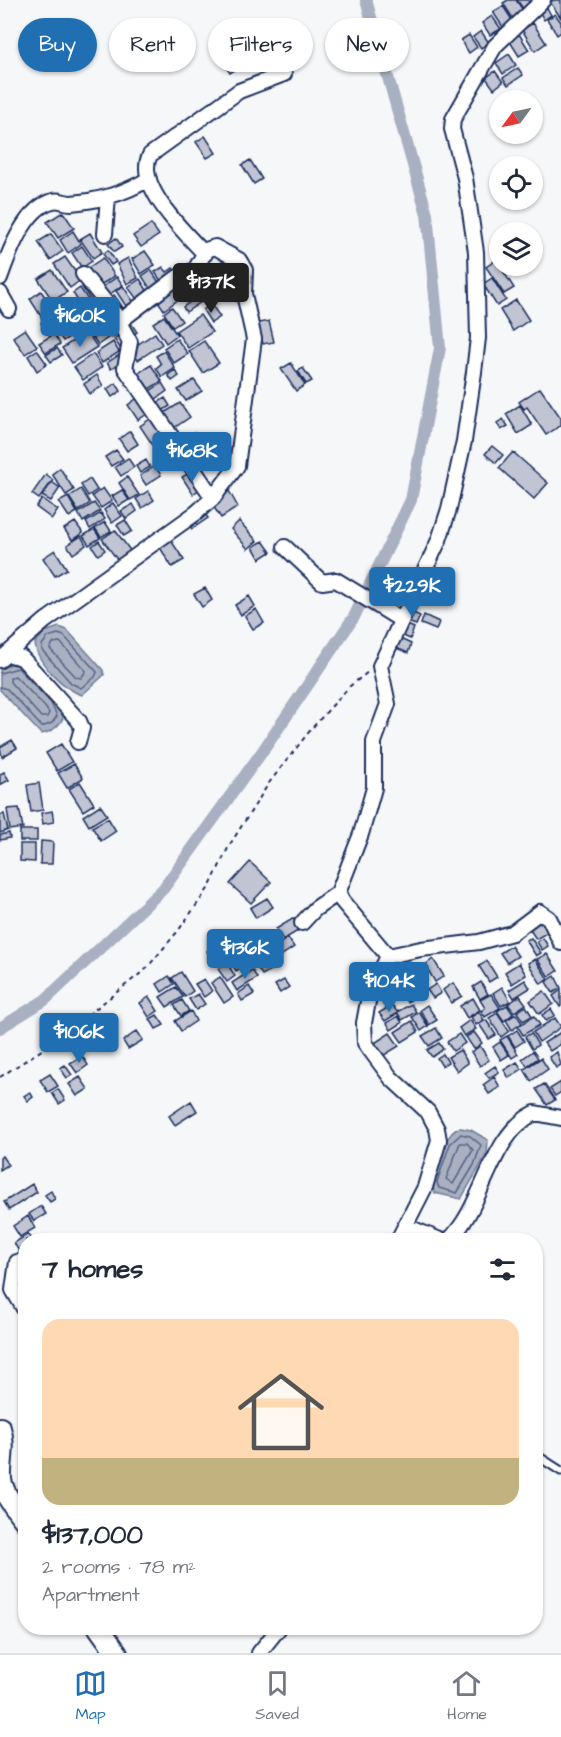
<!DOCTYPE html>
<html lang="en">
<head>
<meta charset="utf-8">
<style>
  body { margin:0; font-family:"Architects Daughter",sans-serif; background:#f6f6f7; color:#1f2937; height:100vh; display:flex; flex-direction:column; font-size:22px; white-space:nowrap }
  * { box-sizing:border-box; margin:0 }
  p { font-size:20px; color:#747a83 }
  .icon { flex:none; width:33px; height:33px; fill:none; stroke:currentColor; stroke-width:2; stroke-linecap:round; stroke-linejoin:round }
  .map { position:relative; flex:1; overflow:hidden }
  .side { position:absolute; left:18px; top:1233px; width:525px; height:402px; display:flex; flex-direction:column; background:#fff; border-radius:24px; box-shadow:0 2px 4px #0004 }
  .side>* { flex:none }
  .top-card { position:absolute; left:18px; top:18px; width:525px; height:54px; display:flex; gap:12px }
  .needle { width:39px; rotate:237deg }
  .tools { position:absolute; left:489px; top:90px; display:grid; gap:12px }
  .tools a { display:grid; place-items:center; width:54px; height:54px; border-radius:50%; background:#fff; box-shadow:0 2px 4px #0004; font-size:30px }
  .price { position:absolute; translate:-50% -51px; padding:0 14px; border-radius:6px; background:#1f6fb2; color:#fff; font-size:20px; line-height:39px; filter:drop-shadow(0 2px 3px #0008) }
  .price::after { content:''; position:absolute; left:50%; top:36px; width:18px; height:14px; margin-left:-9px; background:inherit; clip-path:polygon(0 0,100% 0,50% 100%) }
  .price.selected { background:#222; color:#fff }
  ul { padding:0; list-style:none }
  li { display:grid; align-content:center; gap:12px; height:318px; padding:0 24px }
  li span { display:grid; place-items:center; height:186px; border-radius:18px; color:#555 }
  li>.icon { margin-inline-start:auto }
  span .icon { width:108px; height:108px; fill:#fffc; stroke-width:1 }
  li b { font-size:26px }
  h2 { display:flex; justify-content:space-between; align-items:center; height:72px; padding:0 24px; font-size:26px }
  .chip { padding:0 21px; border-radius:27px; background:#fff; box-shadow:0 2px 4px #0004; font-size:21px; line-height:54px }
  .chip.selected { background:#1f6fb2; color:#fff }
  .dock { display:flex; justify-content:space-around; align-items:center; height:84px; border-top:2px solid #e0e1e3; background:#fff; font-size:16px; color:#747a83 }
  .dock a { display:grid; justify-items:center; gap:3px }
  .dock .selected { color:#1f6fb2 }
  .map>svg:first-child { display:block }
  .water { fill:#a9b0c1; stroke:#707c99; stroke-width:1.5 }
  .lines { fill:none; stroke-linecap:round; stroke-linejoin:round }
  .shore { stroke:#546386; stroke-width:1.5 }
  .canal { stroke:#a9b0c1; stroke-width:12 }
  .building { fill:#c0c4d3; stroke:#1b2f5e; stroke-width:1.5 }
  .lane-casing { stroke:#1b2f5e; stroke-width:11 }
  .street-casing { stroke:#1b2f5e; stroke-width:18 }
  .secondary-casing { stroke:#1b2f5e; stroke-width:24 }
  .path { stroke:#1b2f5e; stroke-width:2; stroke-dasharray:4.5 4.5; stroke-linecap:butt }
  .lane { stroke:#fff; stroke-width:7 }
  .street { stroke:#fff; stroke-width:14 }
  .secondary { stroke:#fff; stroke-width:20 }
</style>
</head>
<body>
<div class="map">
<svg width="561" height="1653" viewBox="0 0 561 1653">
  <rect width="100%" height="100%" fill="#f6f7f9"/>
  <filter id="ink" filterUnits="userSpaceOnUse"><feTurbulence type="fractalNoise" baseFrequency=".0167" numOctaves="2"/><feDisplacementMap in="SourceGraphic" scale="12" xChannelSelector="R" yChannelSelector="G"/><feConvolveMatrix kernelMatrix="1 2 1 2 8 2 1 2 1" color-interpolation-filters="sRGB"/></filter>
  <g filter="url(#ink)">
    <!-- water -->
    <path class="water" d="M59,627L67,630L103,670L104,675L82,695C64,689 36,662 35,643L45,632Z
      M18,661L64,711C64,724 52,732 41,734L0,690V669Z
      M461,1128L471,1130L488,1140L487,1154L461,1199L435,1193L430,1183L445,1142L455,1129Z"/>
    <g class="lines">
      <!-- shore -->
      <path class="shore" d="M58,634L64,636L97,672L95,677L81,688L71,683L42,650V645L48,637Z
        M60,642L86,671L81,678L76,677L50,649L53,643Z
        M0,673L18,668L51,703L57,716L52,723L42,727L7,689L0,687
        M15,676L45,707L49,713L47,717H41L10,682V678Z
        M461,1134L470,1136L481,1145L474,1165L457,1193L439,1188L437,1182L450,1144Z
        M460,1143H467L473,1150L453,1184L446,1179Z"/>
      <!-- canal -->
      <path class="canal" d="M0,1028L45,1000L163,889L262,752L354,617L411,500L440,348L427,214L366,0"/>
    </g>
    <!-- building -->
    <path class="building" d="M508,0H516L525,13L514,20L503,3Z
      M517,0H528L531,5L524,10Z
      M554,0H561V18L550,2Z
      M503,6L514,23L504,29L493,12Z
      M546,6L551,15L544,20L539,11Z
      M555,14L561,22V32L557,35L547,19Z
      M492,16L501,29L490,35L482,23Z
      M245,22L251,31L239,38L234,30Z
      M533,23L546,43L535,51L522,30Z
      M270,30L277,42L261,51L254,40Z
      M481,31L489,43L481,48L473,37Z
      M519,34L529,50L519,56L509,40Z
      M469,35L477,47L469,53L461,40Z
      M229,40L237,53L231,57L223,43Z
      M509,54L516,65L503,74L496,63Z
      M232,59L238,68L230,73L224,64Z
      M518,68L523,75L508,85L503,78Z
      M495,71L503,82L494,89L486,78Z
      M205,136L216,153L207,158L196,142Z
      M250,160L262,179L254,184L242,165Z
      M63,212L74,228L58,238L47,222Z
      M151,224L159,235L141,247L133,236Z
      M73,231L81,244L68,253L60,240Z
      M90,233L102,252L93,258L80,239Z
      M51,234L63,251L50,260L38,242Z
      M116,238L122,247L114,252L108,244Z
      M82,246L92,261L82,268L72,253Z
      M108,250L116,262L111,265L103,254Z
      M145,251L155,265L141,274L132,259Z
      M65,257L81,280L70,288L54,264Z
      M103,258L115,276L97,287L85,270Z
      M128,258L138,278L127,284L117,264Z
      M496,260L514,288L504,294L486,267Z
      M163,267L167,272L173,268L177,274L163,284L155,272Z
      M201,268L206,275L196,282L192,275Z
      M52,270L67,292L53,301L38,279Z
      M151,270L162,287L153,293L142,276Z
      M117,277L123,285L104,298L98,290Z
      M492,278L506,300L497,306L483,284Z
      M140,279L150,295L139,302L128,287Z
      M191,281L194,286L186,291L183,287Z
      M202,282L207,288L186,302L182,295Z
      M89,283L103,304L96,309L82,287Z
      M172,283L182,297L164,310L154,295Z
      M123,286L135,304L128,309L116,291Z
      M80,288L90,303L82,308L73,293Z
      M41,291L54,310L42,318L30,299Z
      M114,295L126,312L118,318L106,300Z
      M200,295L204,300L186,312L183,307Z
      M516,300L529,320L513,331L500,310Z
      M211,304L220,317L211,323L203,310Z
      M105,305L115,320L107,325L97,310Z
      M91,306L99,319L87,327L79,314Z
      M172,307L182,321L173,327L164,313Z
      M56,313L62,321L47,331L41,323Z
      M200,315L212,332L188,348L176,331Z
      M77,316L84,327L63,341L56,330Z
      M164,316L177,335L166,343L153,323Z
      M127,317L137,332L130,337L120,321Z
      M269,321L274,342L263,344L258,323Z
      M99,323L109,337L98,345L88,330Z
      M118,325L122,331L111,338L107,332Z
      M25,329L37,346L25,354L13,337Z
      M87,332L97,347L72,363L62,348Z
      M155,333L162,344L138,360L131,349Z
      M54,334L60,344L46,353L39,343Z
      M121,334L129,347L122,351L114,339Z
      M177,339L188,354L174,363L164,348Z
      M204,341L219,363L203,373L189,351Z
      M113,342L119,352L102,363L96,353Z
      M57,348L62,355L51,362L46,355Z
      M37,350L47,364L37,371L28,356Z
      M164,351L175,368L162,377L156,368L161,364L156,356Z
      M122,353L126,359L111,369L107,363Z
      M93,354L102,367L83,380L74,367Z
      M291,363L305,385L296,391L281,369Z
      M151,365L162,381L149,389L138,373Z
      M303,368L312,381L306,384L298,371Z
      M175,370L179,376L172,381L168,375Z
      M97,375L103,386L90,394L84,384Z
      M194,380L202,391L186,401L178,390Z
      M116,383L121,391L112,397L107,389Z
      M162,383L167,391L156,399L150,391Z
      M540,388L561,418V425L546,435L527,407L524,409L519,402Z
      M140,396L150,412L138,420L128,405Z
      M165,398L170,406L162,411L157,403Z
      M180,403L190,417L174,428L164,413Z
      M520,405L532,425L518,434L506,414Z
      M153,417L167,438L154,447L140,426Z
      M503,419L508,426L501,430L497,423Z
      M130,431L138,444L127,451L119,439Z
      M195,432L201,441L187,450L181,441Z
      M492,446L503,455L496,463L485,454Z
      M223,448L229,458L220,464L214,454Z
      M116,450L123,459L111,466L105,457Z
      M513,452L548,483L534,499L499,468Z
      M128,458L134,467L121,476L115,467Z
      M146,460L150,467L140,473L136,466Z
      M155,466L161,475L146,485L140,476Z
      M60,468L74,490L66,495L52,474Z
      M191,472L201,488L193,494L182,477Z
      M46,474L53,480L39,499L32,494Z
      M127,477L139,495L130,500L119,483Z
      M90,479L97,490L88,496L81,485Z
      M52,482L60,488L51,501L42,496Z
      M103,488L112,501L101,508L92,496Z
      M81,489L90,503L78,511L69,497Z
      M122,490L129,500L119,506L112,496Z
      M148,491L154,500L142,508L136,499Z
      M229,491L238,507L221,518L211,503Z
      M68,497L77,512L69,517L59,502Z
      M42,499L58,510L52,519L36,507Z
      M94,503L100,511L83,522L78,513Z
      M113,503L122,516L112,523L104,510Z
      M133,504L137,511L126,519L121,511Z
      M204,512L208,518L192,529L187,522Z
      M101,513L105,519L90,529L86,522Z
      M125,520L132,531L124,536L117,525Z
      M239,521L257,541L248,549L231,529Z
      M75,522L83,533L72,540L64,529Z
      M105,522L111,531L101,537L95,528Z
      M94,529L100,538L89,545L83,536Z
      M115,530L132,553L119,562L102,539Z
      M81,536L86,545L73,554L67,545Z
      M170,539L184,560L172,567L159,546Z
      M99,541L105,550L98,555L92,546Z
      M263,541L271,552L260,559L253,547Z
      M55,550L67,569L55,576L43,558Z
      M205,588L212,600L202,607L194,594Z
      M249,596L255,606L241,615L235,605Z
      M256,609L264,623L253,629L245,616Z
      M409,611L420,616L416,625L405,621Z
      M424,615L439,622L436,630L421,624Z
      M403,623L414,628L410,639L399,634Z
      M398,638L411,644L408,653L394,647Z
      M12,740L17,748L2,757L0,747Z
      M61,744L72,762L57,771L46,753Z
      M74,764L83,778L67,788L58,773Z
      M4,772L9,780L0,785V774Z
      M80,782L94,804L83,811L69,789Z
      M39,783L43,810L31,812L27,785Z
      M100,805L107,815L89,826L83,816Z
      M19,808L23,828L10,830L7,809Z
      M52,811L54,822L43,824L41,813Z
      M4,814L8,830L0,833V815Z
      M108,818L116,831L101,841L92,827Z
      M20,830H37V841H20Z
      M9,833L10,838L0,840V835Z
      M41,841L53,842L52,864H40Z
      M20,844H35V862L20,861Z
      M250,862L271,882L251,903L230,884Z
      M267,898L273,907L256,918L250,908Z
      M294,918L301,929L283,940L276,929Z
      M541,921L548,932L536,939L529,928Z
      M288,938L294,947L276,959L270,950Z
      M531,938L541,953L536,956L526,940Z
      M543,938L548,946L542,950L537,942Z
      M231,941L235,946L223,954L219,949Z
      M215,946L223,959L215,964L207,951Z
      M238,946L244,954L231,962L226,954Z
      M511,946L518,956L507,963L500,953Z
      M260,948L273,969L262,975L249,955Z
      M246,954L250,962L236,971L232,963Z
      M547,954L558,971L549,977L537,959Z
      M433,959L444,976L435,982L425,965Z
      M535,959L548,979L541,984L528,963Z
      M487,961L497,977L489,982L479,966Z
      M227,963L235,976L227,982L218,969Z
      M519,963L526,975L512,984L505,972Z
      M252,970L257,978L237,991L232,983Z
      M394,971L400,981L386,990L380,980Z
      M181,972L193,991L185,997L172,978Z
      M414,973L416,977L422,973L427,980L417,986L410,976Z
      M169,976L174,984L162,992L157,984Z
      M555,976L561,988L553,993L546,982Z
      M220,977L233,997L224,1003L211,983Z
      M204,979L212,991L204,997L195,984Z
      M284,980L289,987L280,993L275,985Z
      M525,980L530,988L514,998L509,990Z
      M481,982L488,994L480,999L473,987Z
      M453,983L462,996L451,1003L443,990Z
      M436,984L441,993L433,998L427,990Z
      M412,985L418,995L407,1002L401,992Z
      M249,986L254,994L242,1001L238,994Z
      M176,987L183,997L167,1007L160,997Z
      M502,987L510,1001L501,1006L493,993Z
      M561,990V1006L560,1007L553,996Z
      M544,991L553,1004L539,1014L530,1001Z
      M198,994L205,1004L196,1010L189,999Z
      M491,994L500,1008L485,1017L481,1011L485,1008L480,1000Z
      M520,996L526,1004L514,1012L508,1004Z
      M149,997L158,1011L149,1017L140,1003Z
      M473,998L480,1010L467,1018L460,1006Z
      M182,1000L189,1011L181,1016L174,1005Z
      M411,1004L416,1012L402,1020L397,1012Z
      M392,1005L398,1013L385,1021L379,1013Z
      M427,1005L437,1020L429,1025L420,1010Z
      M507,1005L513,1014L504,1021L497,1011Z
      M526,1006L532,1016L523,1021L517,1012Z
      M551,1009L555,1015L546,1021L542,1015Z
      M191,1011L196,1021L181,1031L175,1021Z
      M419,1012L428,1026L421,1031L412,1017Z
      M479,1012L484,1020L476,1025L471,1017Z
      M497,1013L509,1031L501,1037L489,1018Z
      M516,1014L522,1023L512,1030L506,1020Z
      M157,1015L164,1025L156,1029L150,1019Z
      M110,1016L115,1024L107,1029L103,1021Z
      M398,1016L402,1023L391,1030L387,1023Z
      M534,1016L540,1025L523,1035L518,1027Z
      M555,1018L561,1027L539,1042L533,1032Z
      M470,1020L476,1029L464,1036L459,1028Z
      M486,1020L496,1035L489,1039L479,1024Z
      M412,1021L418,1032L402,1042L395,1032Z
      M436,1028L442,1038L429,1046L422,1036Z
      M517,1030L524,1041L515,1047L508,1036Z
      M137,1031L143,1040L128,1049L123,1041Z
      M474,1032L482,1043L474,1049L466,1037Z
      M561,1032V1044L550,1051L544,1043Z
      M390,1033L399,1046L381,1057L373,1044Z
      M531,1033L538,1045L532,1049L525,1037Z
      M459,1034L465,1043L453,1051L447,1042Z
      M507,1036L518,1054L512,1058L500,1040Z
      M500,1042L509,1055L501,1060L493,1047Z
      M439,1043L443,1049L432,1057L427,1050Z
      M480,1046L489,1060L480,1066L471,1052Z
      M460,1050L468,1063L457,1071L448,1057Z
      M533,1051L538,1058L527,1066L522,1059Z
      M557,1052L561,1065L556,1068L549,1057Z
      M443,1054L448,1062L442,1066L437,1058Z
      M82,1056L88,1065L77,1073L70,1063Z
      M541,1058L548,1069L531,1081L524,1069Z
      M517,1062L522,1069L509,1078L504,1070Z
      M65,1065L72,1075L67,1078L60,1068Z
      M495,1066L499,1072L489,1078L485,1073Z
      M50,1074L58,1086L48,1092L40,1080Z
      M80,1077L88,1089L77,1096L69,1084Z
      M494,1077L500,1087L489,1094L483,1085Z
      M561,1082V1092L555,1096L550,1089Z
      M544,1084L555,1100L547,1105L536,1089Z
      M58,1089L65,1100L59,1104L52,1093Z
      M30,1092L33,1097L28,1101L24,1096Z
      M191,1101L197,1111L175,1125L169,1116Z
      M2,1156L8,1165L0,1170V1158Z
      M32,1184L37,1192L9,1210L4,1202Z
      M51,1191L55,1199L50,1202L45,1195Z
      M41,1206L46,1214L34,1221L29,1214Z
      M28,1216L35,1228L20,1237L13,1226Z
      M28,1234L33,1240H26V1249L20,1253L14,1243Z
      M26,1281V1300L17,1287Z"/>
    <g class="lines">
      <!-- lane casing -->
      <g class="lane-casing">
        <path id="lane" d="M536,1455L561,1471"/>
      </g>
      <!-- street casing -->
      <g class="street-casing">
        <path id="street" d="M105,234L108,197
          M205,254C186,234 134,185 150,155L239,91L284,74
          M83,274L119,319
          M0,278C8,255 25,207 53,201C59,199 64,203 71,203C99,201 125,193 149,179
          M0,293L9,309
          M285,547L322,582L336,580L401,620
          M7,654L22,658L79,721L82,728L78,742
          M0,660L45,621L196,513L213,498L237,466L254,339L244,294L245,270L239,260L215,247L206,250L195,270L178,277L119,322L130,342L125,368L213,498
          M302,923L315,909L338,893
          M388,956L421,949L479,942L512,933L540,912L549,918L561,943
          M406,1226L440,1240
          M398,1240L425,1187L439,1140L437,1129L428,1112L391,1078L365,1043L364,1023L369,996L388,956L342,901L338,893L361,834L374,788V742L388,704L380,666L439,540L449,509L464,441L474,372L478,338L476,252L465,178L452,129L453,119L495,46L543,0
          M449,1240C485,1206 489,1135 535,1113L561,1118
          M17,1262L13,1290L26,1312
          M259,1653L279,1628"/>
      </g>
      <!-- secondary casing -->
      <g class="secondary-casing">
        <path id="secondary" d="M0,1428C6,1446 0,1462 1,1480C4,1496 17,1510 26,1522
          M99,1628L117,1653"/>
      </g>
      <!-- path -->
      <path class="path" d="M0,1077L51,1044L146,969L178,931L210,886L229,846L269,783L312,728L350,686L368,672"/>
      <!-- lane -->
      <use href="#lane" class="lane"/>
      <!-- street -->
      <use href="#street" class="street"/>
      <!-- secondary -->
      <use href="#secondary" class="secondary"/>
    </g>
  </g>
</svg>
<div class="tools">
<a><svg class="needle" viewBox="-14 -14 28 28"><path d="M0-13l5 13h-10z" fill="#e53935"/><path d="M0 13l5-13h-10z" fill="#747a83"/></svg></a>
<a><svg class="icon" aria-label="locate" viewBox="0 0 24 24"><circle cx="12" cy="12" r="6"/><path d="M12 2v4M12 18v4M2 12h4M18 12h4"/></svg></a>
<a><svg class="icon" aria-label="layers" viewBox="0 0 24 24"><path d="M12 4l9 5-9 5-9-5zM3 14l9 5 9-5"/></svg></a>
</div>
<b class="price selected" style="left:211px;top:314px">$137K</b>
<b class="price" style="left:80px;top:348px">$160K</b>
<b class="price" style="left:192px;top:483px">$168K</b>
<b class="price" style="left:412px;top:618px">$229K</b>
<b class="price" style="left:245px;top:980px">$136K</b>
<b class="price" style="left:389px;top:1013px">$104K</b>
<b class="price" style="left:79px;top:1064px">$106K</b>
<div class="top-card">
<a class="chip selected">Buy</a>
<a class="chip">Rent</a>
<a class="chip">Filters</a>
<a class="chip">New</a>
</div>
<section class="side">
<h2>7 homes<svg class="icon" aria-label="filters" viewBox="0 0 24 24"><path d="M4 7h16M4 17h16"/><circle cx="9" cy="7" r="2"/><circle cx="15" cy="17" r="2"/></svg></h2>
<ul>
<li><span style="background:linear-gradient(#ffd9b3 75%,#c2b280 0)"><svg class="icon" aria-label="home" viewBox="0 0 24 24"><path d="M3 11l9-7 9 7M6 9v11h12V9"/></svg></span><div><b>$137,000</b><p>2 rooms · 78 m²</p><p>Apartment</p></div></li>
</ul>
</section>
</div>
<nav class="dock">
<a class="selected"><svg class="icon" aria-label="map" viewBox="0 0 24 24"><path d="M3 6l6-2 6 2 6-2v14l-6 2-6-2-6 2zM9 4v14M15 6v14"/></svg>Map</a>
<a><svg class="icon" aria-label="saved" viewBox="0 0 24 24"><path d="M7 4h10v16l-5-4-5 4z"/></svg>Saved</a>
<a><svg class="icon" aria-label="home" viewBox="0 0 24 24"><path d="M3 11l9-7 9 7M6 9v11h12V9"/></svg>Home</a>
</nav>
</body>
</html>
